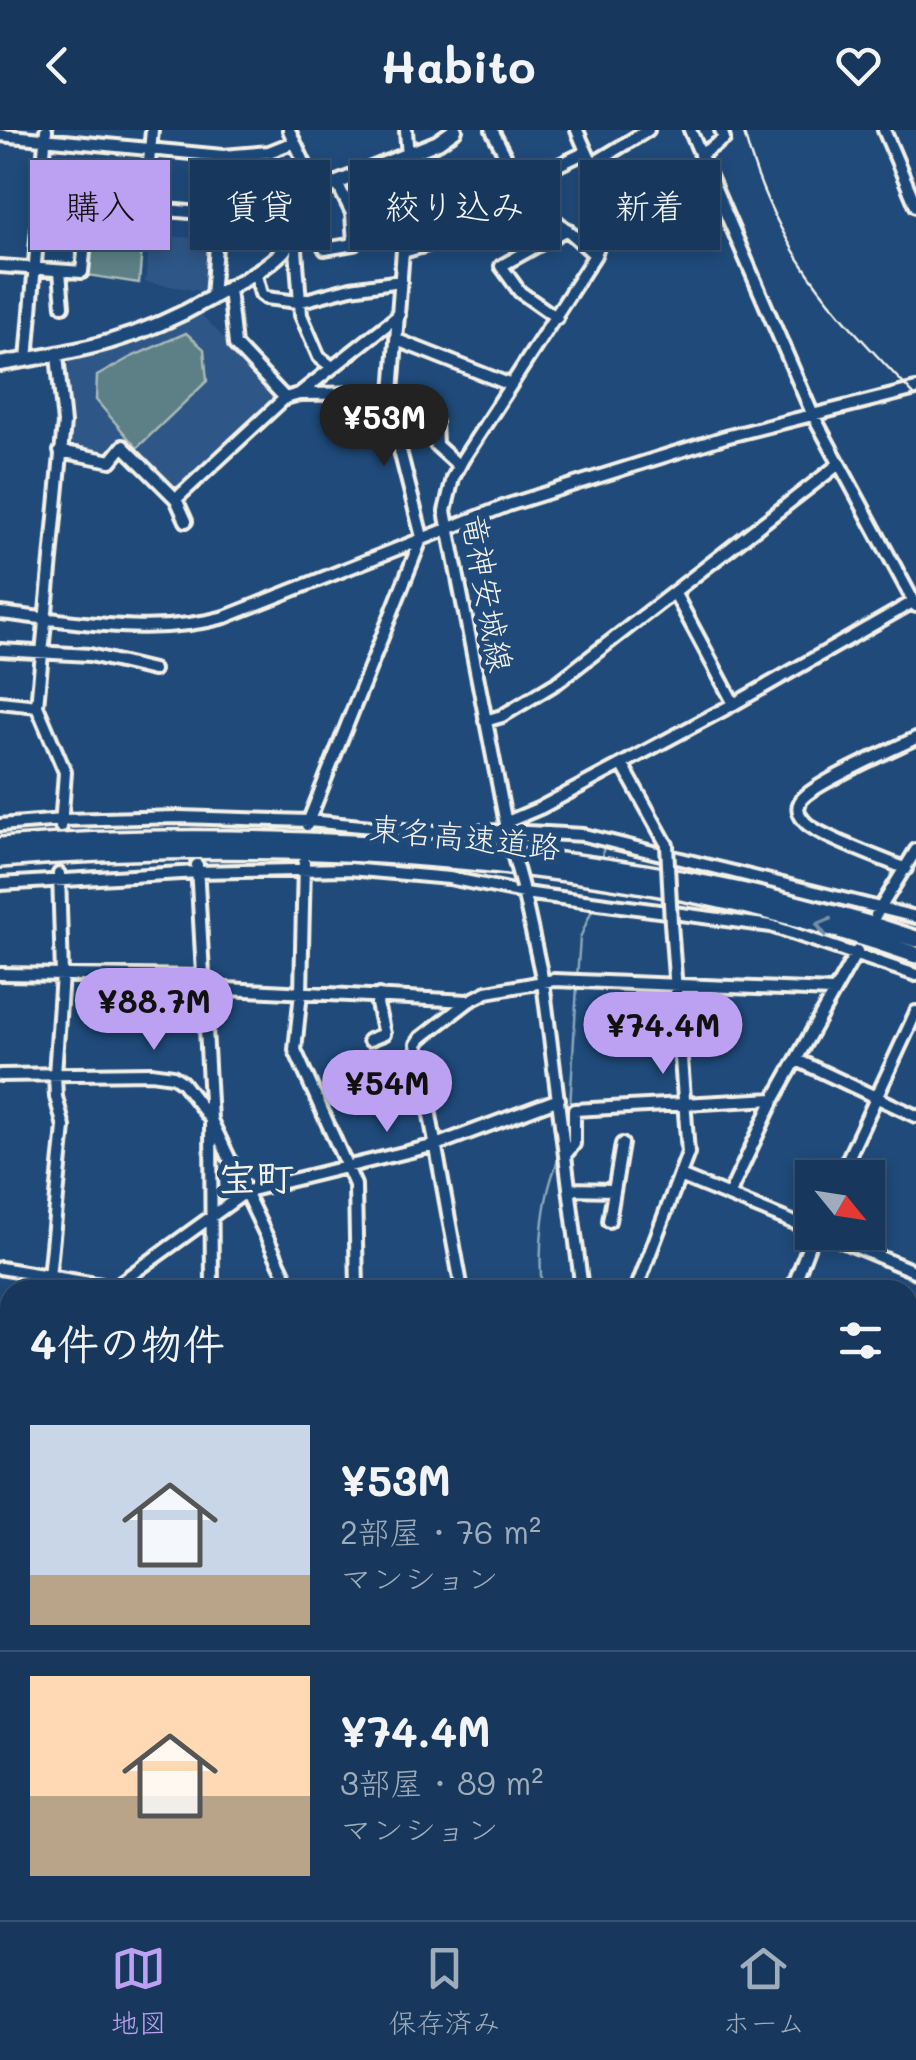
<!DOCTYPE html>
<html lang="ja">
<head>
<meta charset="utf-8">
<style>
  body { margin:0; font-family:Mali,"Klee One",sans-serif; background:#244365; color:#f1f3f6; height:100vh; display:flex; flex-direction:column; font-size:38px; white-space:nowrap }
  * { box-sizing:border-box; margin:0 }
  p { font-size:32px; color:#9eacbb }
  .icon { flex:none; width:55px; height:55px; fill:none; stroke:currentColor; stroke-width:2; stroke-linecap:round; stroke-linejoin:round }
  .map { position:relative; flex:1; overflow:hidden }
  .details { position:absolute; left:0px; top:1150px; width:918px; height:640px; display:flex; flex-direction:column; background:#17385c; border-radius:30px 30px 0 0; box-shadow:0 5px 15px #0003,0 0 0 2px #365272 }
  .details>* { flex:none }
  .banner { position:absolute; left:30px; top:30px; width:858px; height:90px; display:flex; gap:20px }
  .needle { width:65px; rotate:120deg }
  .controls { position:absolute; left:795px; top:1030px; display:grid; gap:20px }
  .controls a { display:grid; place-items:center; width:90px; height:90px; border-radius:0px; background:#17385c; box-shadow:0 5px 15px #0003,0 0 0 2px #365272; font-size:50px }
  .price { position:absolute; translate:-50% -85px; padding:0 22px; border-radius:35px; background:#bca0f2; color:#111; font-size:32px; line-height:65px; filter:drop-shadow(0 2px 5px #0008) }
  .price::after { content:''; position:absolute; left:50%; top:60px; width:30px; height:22px; margin-left:-15px; background:inherit; clip-path:polygon(0 0,100% 0,50% 100%) }
  .price.selected { background:#222; color:#fff }
  ul { padding:0; list-style:none }
  li { display:flex; align-items:center; gap:30px; height:250px; padding:0 30px }
  li+li { border-top:2px solid #365272 }
  li span { display:grid; place-items:center; flex:none; width:280px; height:200px; border-radius:0px; color:#555 }
  li>.icon { margin-inline-start:auto }
  span .icon { width:120px; height:120px; fill:#fffc; stroke-width:1 }
  li b { font-size:42px }
  h2 { display:flex; justify-content:space-between; align-items:center; height:120px; padding:0 30px; font-size:42px }
  .chip { padding:0 35px; border-radius:0px; background:#17385c; box-shadow:0 5px 15px #0003,0 0 0 2px #365272; font-size:35px; line-height:90px }
  .chip.selected { background:#bca0f2; color:#111 }
  header { display:flex; justify-content:space-between; align-items:center; height:130px; padding:0 30px; background:#17385c; font-size:45px; font-weight:700 }
  .tab-bar { display:flex; justify-content:space-around; align-items:center; height:140px; border-top:2px solid #365272; background:#17385c; font-size:28px; color:#9eacbb }
  .tab-bar a { display:grid; justify-items:center; gap:5px }
  .tab-bar .selected { color:#bca0f2 }
  .map>svg:first-child { display:block }
  .built { fill:#2e5686 }
  .green { fill:#5b8085; stroke:#a8b8b6; stroke-width:2.5 }
  .lines { fill:none; stroke-linecap:round; stroke-linejoin:round }
  .stream { stroke:#88a8ba; stroke-width:2.5 }
  .river { stroke:#40789c; stroke-width:12 }
  .minor-tunnel { stroke:#3f638a; stroke-width:10; stroke-dasharray:10 5; stroke-linecap:butt }
  .minor-casing { stroke:#f4f1e8; stroke-width:18 }
  .major-casing { stroke:#f4f1e8; stroke-width:20 }
  .highway-casing { stroke:#f4f1e8; stroke-width:22 }
  .minor { stroke:#1f4a7a; stroke-width:10 }
  .major { stroke:#1f4a7a; stroke-width:12 }
  .highway { stroke:#1f4a7a; stroke-width:15 }
  .rail { stroke:#f4f1e8; stroke-width:2.5 }
  .minor-bridge-casing { stroke:#f4f1e8; stroke-width:18; stroke-linecap:butt }
  .minor-bridge { stroke:#1f4a7a; stroke-width:10 }
  .oneway { stroke:#748da6 }
  .labels { text-anchor:middle; stroke-width:10; stroke-linejoin:round; paint-order:stroke }
  .street-label { font-size:32px; fill:#f4f1e8; stroke:#1f4a7a }
  .quarter-label { font-size:38px; font-weight:bold; fill:#f4f1e8; stroke:#1f4a7a }
</style>
</head>
<body>
<header><svg class="icon" aria-label="back" viewBox="0 0 24 24"><path d="M15 5l-7 7 7 7"/></svg>Habito<svg class="icon" aria-label="heart" viewBox="0 0 24 24"><path d="M12 20l-8-8c-3-5 5-10 8-4 3-6 11-1 8 4z"/></svg></header>
<div class="map">
<svg width="916" height="1790" viewBox="0 0 916 1790">
  <rect width="100%" height="100%" fill="#1f4a7a"/>
  <filter id="ink" filterUnits="userSpaceOnUse"><feTurbulence type="fractalNoise" baseFrequency=".01" numOctaves="2"/><feDisplacementMap in="SourceGraphic" scale="20" xChannelSelector="R" yChannelSelector="G"/><feConvolveMatrix kernelMatrix="1 2 1 2 8 2 1 2 1" color-interpolation-filters="sRGB"/></filter>
  <g filter="url(#ink)">
    <!-- built -->
    <path class="built" d="M151,104L211,110L206,162L145,152Z
      M201,184L281,268L176,365L124,312L111,326L68,320L72,286L67,229L161,205Z"/>
    <!-- green -->
    <path class="green" d="M90,103L143,106L139,153L87,145Z
      M186,203L204,219L207,251L137,318L96,270L97,246L131,227Z"/>
    <g class="lines">
      <!-- stream -->
      <path class="stream" d="M601,732L604,715
        M577,848L580,808L594,775
        M570,978L577,856
        M567,1013L569,996
        M542,1160C538,1118 542,1063 561,1024
        M682,1780L687,1790"/>
      <!-- river -->
      <path class="river" d="M0,1307L10,1311
        M430,1780L438,1790"/>
      <!-- minor-tunnel -->
      <path class="minor-tunnel" d="M197,697V735
        M59,743L61,697"/>
      <!-- minor casing -->
      <g class="minor-casing">
        <path id="minor" d="M289,0L320,66
          M492,0L519,53
          M690,0L812,283L916,476
          M884,0L916,76
          M0,5L223,26L269,22L294,12
          M700,25L724,9L721,0
          M592,34L648,0
          M409,42C419,44 430,49 440,49C450,50 460,47 471,48C521,56 559,92 595,125
          M539,44L548,61
          M526,67L519,54L586,22
          M40,69L282,90L300,100
          M145,77L152,0
          M352,85L408,59
          M306,90L313,96L325,119L354,114L352,83L337,53
          M295,106L301,185L319,227L332,237
          M403,122L481,99L499,57L516,48
          M0,136L82,142L89,73
          M60,142L63,176
          M255,142L261,164L266,168L298,172L351,158L401,151
          M229,159L235,215L285,268
          M212,167L223,26
          M557,188L520,162L501,136L567,99
          M397,210L511,255
          M57,225L64,293L37,576L65,642L61,697
          M27,230L46,0
          M299,264L399,185
          M435,293L436,315L459,336
          M60,321L111,331L123,316L176,369L186,391
          M176,369L285,268L299,264L392,263
          M674,462L734,574
          M0,483C74,491 152,507 225,487L508,375L725,307L916,259
          M0,520L90,525L153,540
          M0,572L37,576
          M485,591L502,586L558,552L839,334
          M622,634L667,715
          M507,692L540,678L734,574L913,472
          M0,695L63,690L179,687L309,691L424,702L508,701L584,705L916,787
          M307,695L422,407L396,305L392,263L409,42L406,0
          M508,704L445,381L453,348L463,329L595,125C598,116 604,104 605,94C609,62 588,28 577,0
          M304,733L301,862L295,920L355,1055L357,1160
          M197,735L211,990L212,1160
          M906,739C883,729 821,707 806,693C800,687 796,679 800,672C807,656 896,618 916,608
          M0,754L197,742L349,739L449,748L524,763L771,796L916,845
          M523,761L543,852L582,1160
          M876,785L916,720
          M0,844L205,847
          M206,858L469,871
          M369,910L384,904L377,874L379,865
          M797,930L916,986
          M0,945L151,943L173,946L182,952L211,990L292,1160
          M565,1025L574,1014V980L774,969
          M680,1046L812,1100
          M839,1048L916,882
          M569,1059L614,1060
          M729,1065L774,969L857,821
          M609,1091L622,1014
          M820,1102L916,1142
          M0,1138L131,1160
          M49,1147L64,997L56,967L55,944L62,845L59,744
          M114,1157L247,1061L436,1015L559,969
          M462,1160L417,914L421,908L469,871L487,862L554,850L832,861
          M636,1160L688,1023L671,793
          M792,1160L814,1102
          M0,1315L10,1319
          M908,1355L916,1358
          M0,1399L10,1391
          M0,1415L10,1423
          M908,1520L916,1499
          M0,1554L10,1548
          M908,1575L916,1578
          M0,1591L10,1596
          M908,1745L916,1743
          M273,1780L279,1790
          M332,1780L337,1790
          M422,1780V1790
          M438,1780L446,1790
          M714,1780L718,1790
          M555,1790L560,1780
          M804,1790L831,1780
          M836,1790L837,1780"/>
      </g>
      <!-- major casing -->
      <g class="major-casing">
        <path id="major" d="M0,234C82,221 138,210 211,168C235,154 262,142 282,122C301,102 310,72 332,55L438,12L455,0
          M0,1697L10,1699
          M375,1780L411,1790"/>
      </g>
      <!-- highway casing -->
      <g class="highway-casing">
        <path id="highway" d="M0,716C124,706 248,707 372,714C556,725 741,750 916,809
          M0,729C292,706 638,726 916,825"/>
      </g>
      <!-- minor -->
      <use href="#minor" class="minor"/>
      <!-- major -->
      <use href="#major" class="major"/>
      <!-- highway -->
      <use href="#highway" class="highway"/>
      <!-- rail -->
      <path class="rail" d="M743,0C776,122 831,178 916,267"/>
      <!-- minor-bridge casing -->
      <g class="minor-bridge-casing">
        <path id="minor-bridge" d="M508,705L522,757
          M667,715L671,793"/>
      </g>
      <!-- minor-bridge -->
      <use href="#minor-bridge" class="minor-bridge"/>
    </g>
    <!-- one-way arrows -->
    <defs><path id="oneway-chevron" d="M-2-3.5L2.5 0L-2 3.5" fill="none" stroke-width="1.6" stroke-linecap="round" stroke-linejoin="round" transform="scale(2.5)"/></defs>
    <use class="oneway" href="#oneway-chevron" transform="translate(823 796) rotate(-165)"/>
  </g>
  <g class="labels">
    <!-- street labels -->
    <g class="street-label">
      <text transform="translate(487 463) rotate(80)" y="11">竜神安城線</text>
      <text transform="translate(465 708) rotate(6)" y="11">東名高速道路</text>
    </g>
    <!-- quarter labels -->
    <g class="quarter-label">
      <text x="256" y="1061">宝町</text>
    </g>
  </g>
</svg>
<div class="controls">
<a><svg class="needle" viewBox="-14 -14 28 28"><path d="M0-13l5 13h-10z" fill="#e53935"/><path d="M0 13l5-13h-10z" fill="#9eacbb"/></svg></a>
</div>
<b class="price selected" style="left:384px;top:339px">¥53M</b>
<b class="price" style="left:154px;top:923px">¥88.7M</b>
<b class="price" style="left:663px;top:947px">¥74.4M</b>
<b class="price" style="left:387px;top:1005px">¥54M</b>
<div class="banner">
<a class="chip selected">購入</a>
<a class="chip">賃貸</a>
<a class="chip">絞り込み</a>
<a class="chip">新着</a>
</div>
<section class="details">
<h2>4件の物件<svg class="icon" aria-label="filters" viewBox="0 0 24 24"><path d="M4 7h16M4 17h16"/><circle cx="9" cy="7" r="2"/><circle cx="15" cy="17" r="2"/></svg></h2>
<ul>
<li><span style="background:linear-gradient(#c9d6e8 75%,#b9a48a 0)"><svg class="icon" aria-label="home" viewBox="0 0 24 24"><path d="M3 11l9-7 9 7M6 9v11h12V9"/></svg></span><div><b>¥53M</b><p>2部屋 · 76 m²</p><p>マンション</p></div></li>
<li><span style="background:linear-gradient(#ffd9b3 60%,#b9a48a 0)"><svg class="icon" aria-label="home" viewBox="0 0 24 24"><path d="M3 11l9-7 9 7M6 9v11h12V9"/></svg></span><div><b>¥74.4M</b><p>3部屋 · 89 m²</p><p>マンション</p></div></li>
</ul>
</section>
</div>
<nav class="tab-bar">
<a class="selected"><svg class="icon" aria-label="map" viewBox="0 0 24 24"><path d="M3 6l6-2 6 2 6-2v14l-6 2-6-2-6 2zM9 4v14M15 6v14"/></svg>地図</a>
<a><svg class="icon" aria-label="saved" viewBox="0 0 24 24"><path d="M7 4h10v16l-5-4-5 4z"/></svg>保存済み</a>
<a><svg class="icon" aria-label="home" viewBox="0 0 24 24"><path d="M3 11l9-7 9 7M6 9v11h12V9"/></svg>ホーム</a>
</nav>
</body>
</html>
